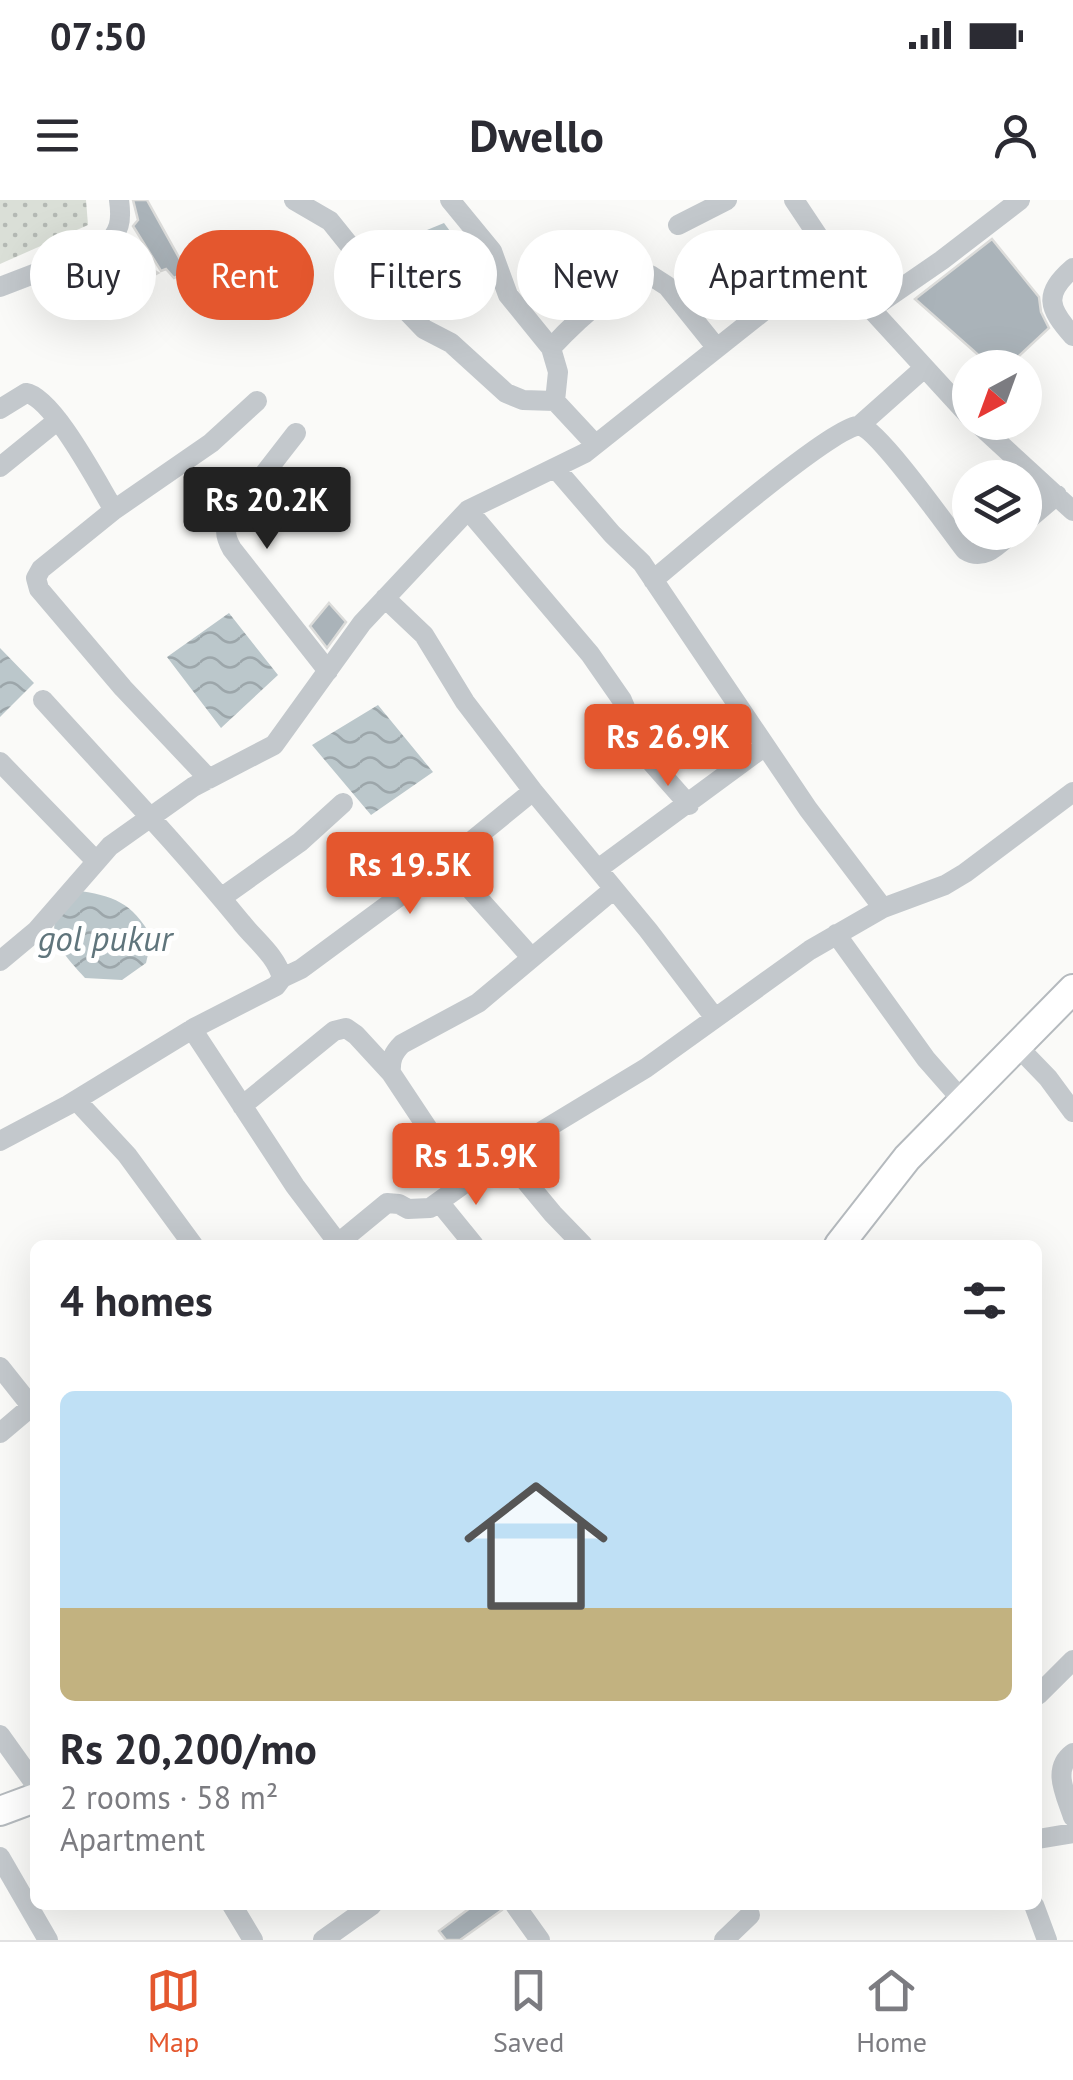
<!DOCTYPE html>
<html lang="en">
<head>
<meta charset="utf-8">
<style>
  body { margin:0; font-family:"PT Sans",sans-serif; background:#f2f2f3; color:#2b2b33; height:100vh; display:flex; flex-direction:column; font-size:38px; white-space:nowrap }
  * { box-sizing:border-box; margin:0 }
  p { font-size:32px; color:#7c7c81 }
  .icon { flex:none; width:55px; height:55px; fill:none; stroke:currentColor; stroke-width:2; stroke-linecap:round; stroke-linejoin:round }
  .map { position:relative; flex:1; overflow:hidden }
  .side { position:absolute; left:30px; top:1040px; width:1012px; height:670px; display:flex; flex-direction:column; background:#fff; border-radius:15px; box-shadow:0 10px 40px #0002 }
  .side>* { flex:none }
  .hud { position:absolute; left:30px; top:30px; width:1015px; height:90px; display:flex; gap:20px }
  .needle { width:65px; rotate:221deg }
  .buttons { position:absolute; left:952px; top:150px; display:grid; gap:20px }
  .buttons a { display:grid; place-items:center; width:90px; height:90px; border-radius:50%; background:#fff; box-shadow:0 10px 40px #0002; font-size:50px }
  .price { position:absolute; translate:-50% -85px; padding:0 22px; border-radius:10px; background:#e4572e; color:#fff; font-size:32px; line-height:65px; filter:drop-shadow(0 2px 5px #0008) }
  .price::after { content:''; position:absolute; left:50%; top:60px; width:30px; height:22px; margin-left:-15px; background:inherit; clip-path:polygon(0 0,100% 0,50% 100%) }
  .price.on { background:#222; color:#fff }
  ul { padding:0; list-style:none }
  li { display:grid; align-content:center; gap:20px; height:530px; padding:0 30px }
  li+li { border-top:2px solid #e1e1e2 }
  li span { display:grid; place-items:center; height:310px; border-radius:15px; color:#555 }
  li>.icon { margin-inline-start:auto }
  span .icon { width:180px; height:180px; fill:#fffc; stroke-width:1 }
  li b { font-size:42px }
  h2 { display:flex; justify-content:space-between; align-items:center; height:120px; padding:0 30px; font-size:42px }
  .pill { padding:0 35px; border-radius:45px; background:#fff; box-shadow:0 10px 40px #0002; font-size:35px; line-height:90px }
  .pill.on { background:#e4572e; color:#fff }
  .status { display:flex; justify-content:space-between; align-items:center; height:70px; padding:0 50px; background:#fff; direction:ltr }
  .status svg { height:28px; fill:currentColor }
  header { display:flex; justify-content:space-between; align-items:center; height:130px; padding:0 30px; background:#fff; font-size:45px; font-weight:700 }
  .tabs { display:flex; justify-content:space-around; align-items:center; height:140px; border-top:2px solid #e1e1e2; background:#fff; font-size:28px; color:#7c7c81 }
  .tabs a { display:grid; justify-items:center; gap:5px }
  .tabs .on { color:#e4572e }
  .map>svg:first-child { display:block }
  .park { fill:url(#park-dots) }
  .water { fill:url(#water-waves) }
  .building { fill:#aab3b9; stroke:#dcdcda; stroke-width:2.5 }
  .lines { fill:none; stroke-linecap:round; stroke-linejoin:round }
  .major-casing { stroke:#b5babe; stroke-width:32 }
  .minor { stroke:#c3c8cc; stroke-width:20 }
  .major { stroke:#fff; stroke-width:28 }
  .labels { text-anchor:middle; stroke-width:10; stroke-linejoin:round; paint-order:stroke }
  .water-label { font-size:35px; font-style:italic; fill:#60757c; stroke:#fff }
</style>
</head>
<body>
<div class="status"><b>07:50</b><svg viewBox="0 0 49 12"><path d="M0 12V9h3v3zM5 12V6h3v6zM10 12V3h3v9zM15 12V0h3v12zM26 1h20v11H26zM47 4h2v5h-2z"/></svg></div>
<header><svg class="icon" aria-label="menu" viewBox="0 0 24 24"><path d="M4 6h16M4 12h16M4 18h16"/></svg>Dwello<svg class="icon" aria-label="person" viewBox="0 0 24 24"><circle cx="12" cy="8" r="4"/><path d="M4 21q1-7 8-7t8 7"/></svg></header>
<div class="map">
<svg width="1073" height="1740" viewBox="0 0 1073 1740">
  <defs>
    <pattern id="park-dots" width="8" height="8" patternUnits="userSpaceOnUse" patternTransform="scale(2.5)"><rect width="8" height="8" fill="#dadfd7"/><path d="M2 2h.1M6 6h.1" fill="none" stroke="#b4b9b4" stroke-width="1.8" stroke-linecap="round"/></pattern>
    <pattern id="water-waves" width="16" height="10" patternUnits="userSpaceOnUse" patternTransform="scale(2.5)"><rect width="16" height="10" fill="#bbc7cb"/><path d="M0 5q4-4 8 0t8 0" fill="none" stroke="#9ca6aa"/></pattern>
  </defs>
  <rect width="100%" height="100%" fill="#fafaf8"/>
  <!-- park -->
  <path class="park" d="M0,0H86L88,25L0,64Z"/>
  <!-- water -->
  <path class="water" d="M444,23L481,73L434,109H424L387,67L393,44Z
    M229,413L278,475L221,528L167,457Z
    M0,448L34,483L0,517Z
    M378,505L433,572L371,615L312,545Z
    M74,690C115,696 131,702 152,737L146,763L122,780L85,778C52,741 41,731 74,690Z"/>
  <!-- building -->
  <path class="building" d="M133,0H147L187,72L174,78L166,69L161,71L133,26L138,20Z
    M992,39L1039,97L1041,112L1049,128L1006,168H993L915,99Z
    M120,50L158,73L143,81L107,61Z
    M329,403L346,422L327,448L310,426Z
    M474,1705H501L502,1710L460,1740H446L439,1731Z"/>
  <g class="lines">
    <!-- major casing -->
    <g class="major-casing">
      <path id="major" d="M839,1045L907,958L1073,789
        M0,1611L35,1598"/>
    </g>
    <!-- minor -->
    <path class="minor" d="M294,0L330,21L379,82L424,129L451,143L506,193L523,200L555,201
      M450,0L492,51L508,95L551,148
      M794,0L824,45
      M678,25L727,0
      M1073,68C1043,94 1048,108 1073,136
      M0,87L104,47C120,32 122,21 119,0
      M871,109L942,60L1020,0
      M0,209L26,193C53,197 98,284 114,310L41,369L36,378L39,389L123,488L209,579
      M976,222L1073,311
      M860,225L923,169
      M296,233L233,314C224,328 224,335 232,349L328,471
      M595,244L555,201L558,172L551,148C576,121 614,85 650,75L667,86L716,147
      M0,267L58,220
      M556,269L612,334L642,363L808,609L883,708
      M114,310L211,243L257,201
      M468,310L590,454L622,500L645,555L689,605
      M1025,322L1057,295
      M653,380C679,359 841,218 861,226C881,233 948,328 965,350C984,362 998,345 1013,332
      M385,398L424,435L465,502L533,591L648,730L715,818
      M0,562L95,660
      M446,662L533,591
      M598,669L765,546
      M221,698L300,642L343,603
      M836,734L926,859L962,900
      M0,761L36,731L110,646L193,587L274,545L362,423L468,310L585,253L770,106L795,80L819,47L827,48L871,109L970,217
      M282,778L301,769L446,662L531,757
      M192,829L295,986L338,1043
      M1016,845L1048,878L1073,912
      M76,900L127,955L193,1045
      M242,906L334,831L346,828L356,835L391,873
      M0,941L68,905L194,828L276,786L282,778C276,755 255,740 241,722C178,645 110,574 43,500
      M504,955L553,1014L583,1045
      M464,983L391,873C390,860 393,853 402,844L478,803L614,689
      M439,1002L474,1045
      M336,1045L387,1003L399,1004L408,1009L430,1008L514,948L646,868L810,750L883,708L945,685L965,673L1073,592
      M0,1167L35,1211
      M0,1233L32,1206
      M1038,1495L1073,1460
      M0,1535L35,1584
      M1073,1553C1051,1569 1066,1595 1073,1617
      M1038,1639L1073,1633
      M0,1657L48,1740
      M232,1705L253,1740
      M515,1705L540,1740
      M1034,1705L1047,1740
      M323,1740L372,1705
      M724,1740L750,1715"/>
    <!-- major -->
    <use href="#major" class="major"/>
  </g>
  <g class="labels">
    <!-- water labels -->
    <g class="water-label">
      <text x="105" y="751">gol pukur</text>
    </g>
  </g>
</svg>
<div class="buttons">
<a><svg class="needle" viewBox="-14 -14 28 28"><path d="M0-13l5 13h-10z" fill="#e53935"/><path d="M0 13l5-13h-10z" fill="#7c7c81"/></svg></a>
<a><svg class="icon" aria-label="layers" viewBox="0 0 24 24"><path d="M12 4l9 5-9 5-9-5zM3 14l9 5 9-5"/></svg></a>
</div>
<b class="price on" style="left:267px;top:352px">Rs 20.2K</b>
<b class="price" style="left:668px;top:589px">Rs 26.9K</b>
<b class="price" style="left:410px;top:717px">Rs 19.5K</b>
<b class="price" style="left:476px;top:1008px">Rs 15.9K</b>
<div class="hud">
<a class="pill">Buy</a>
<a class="pill on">Rent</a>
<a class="pill">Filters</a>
<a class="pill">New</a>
<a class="pill">Apartment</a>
</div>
<section class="side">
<h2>4 homes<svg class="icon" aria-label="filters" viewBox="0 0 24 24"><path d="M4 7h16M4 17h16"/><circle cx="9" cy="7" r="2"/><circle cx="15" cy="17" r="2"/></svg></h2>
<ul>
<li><span style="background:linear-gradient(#bfe0f5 70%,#c2b280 0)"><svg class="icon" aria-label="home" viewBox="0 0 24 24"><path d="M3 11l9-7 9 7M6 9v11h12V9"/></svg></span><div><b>Rs 20,200/mo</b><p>2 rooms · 58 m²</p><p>Apartment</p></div></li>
</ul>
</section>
</div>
<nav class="tabs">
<a class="on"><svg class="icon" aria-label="map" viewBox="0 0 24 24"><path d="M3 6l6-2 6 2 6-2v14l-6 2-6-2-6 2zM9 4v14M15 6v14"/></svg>Map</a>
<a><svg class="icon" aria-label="saved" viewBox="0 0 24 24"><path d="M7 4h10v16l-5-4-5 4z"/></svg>Saved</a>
<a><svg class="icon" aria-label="home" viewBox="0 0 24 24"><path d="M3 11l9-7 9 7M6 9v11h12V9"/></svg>Home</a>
</nav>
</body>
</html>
